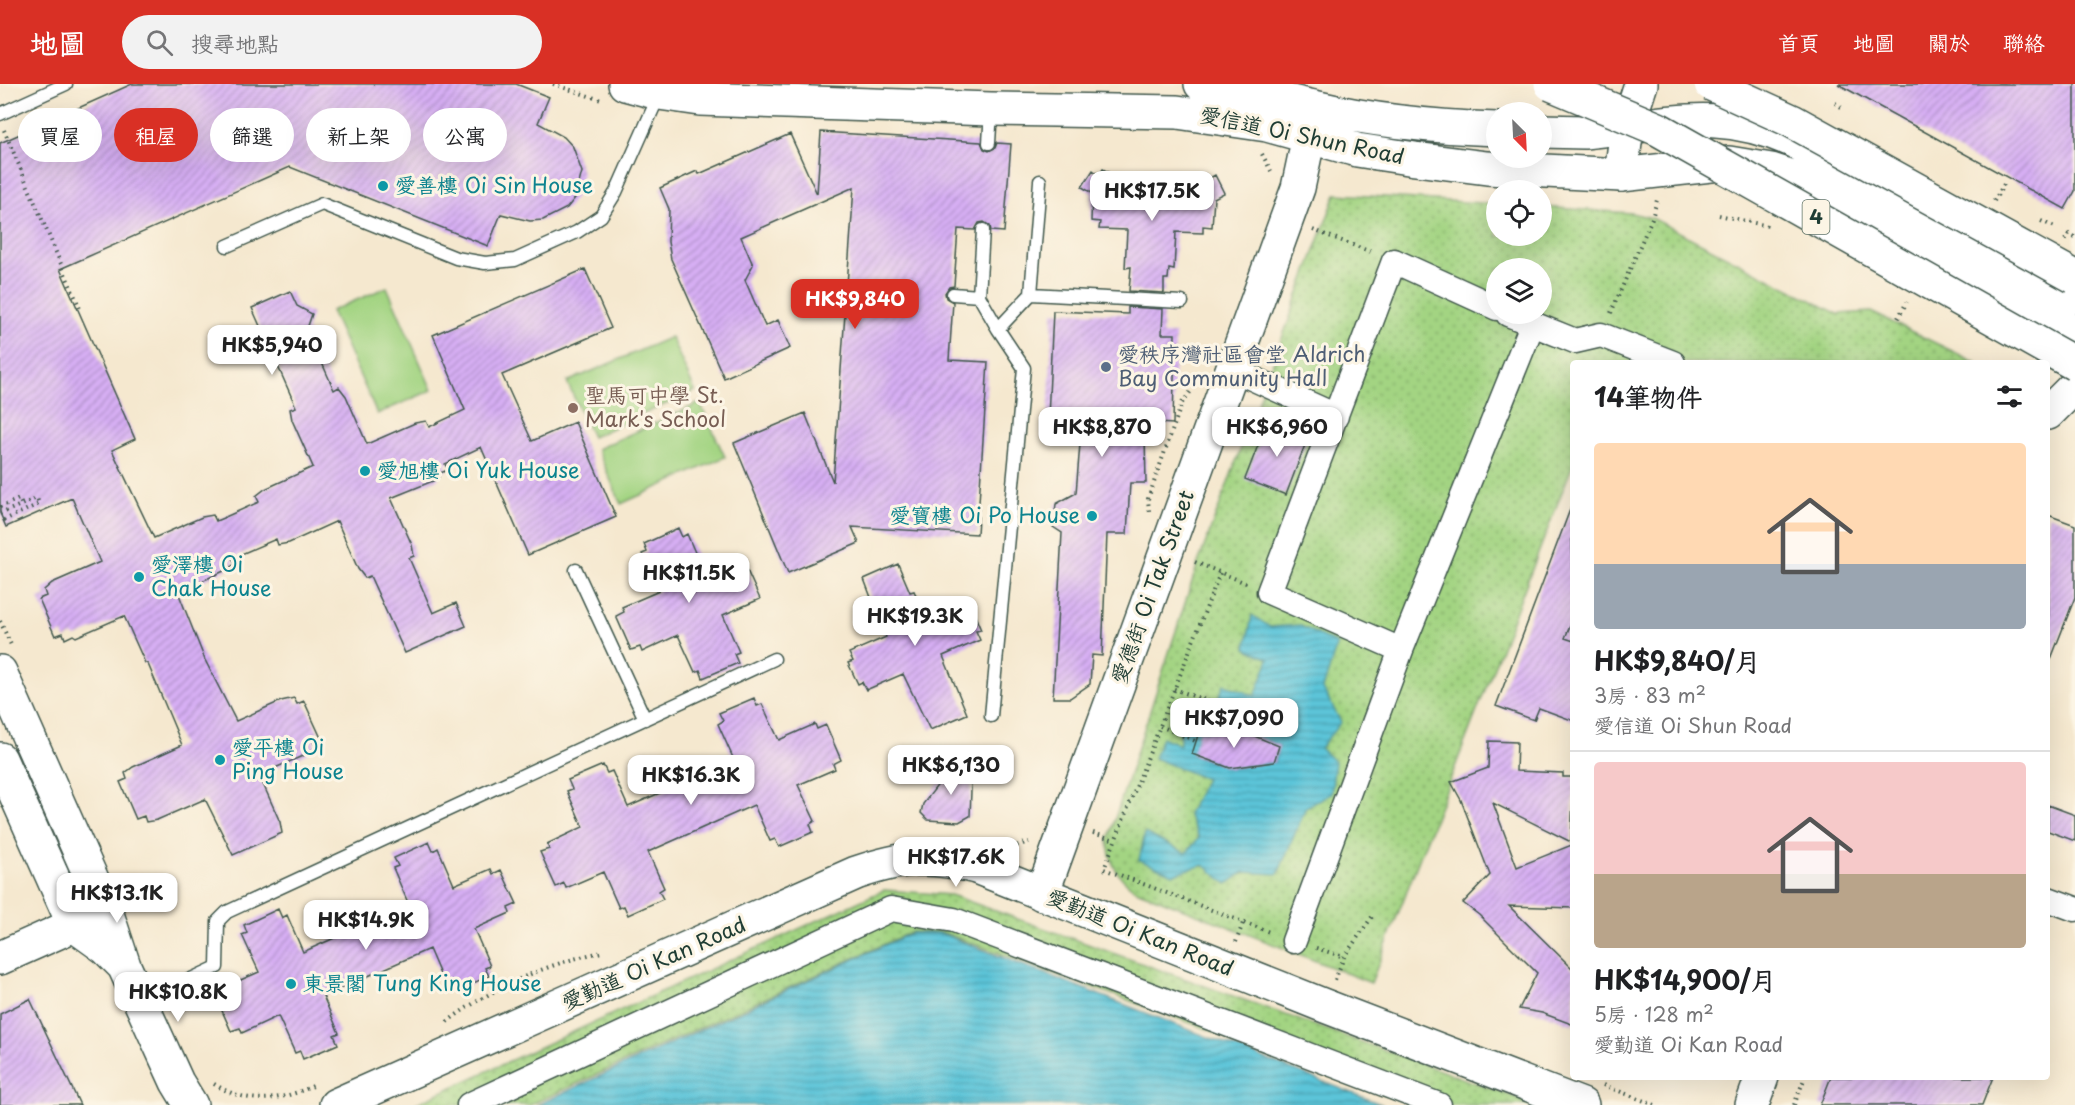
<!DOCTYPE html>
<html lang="zh-TW">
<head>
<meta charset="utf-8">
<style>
  body { margin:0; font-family:"Playpen Sans","LXGW WenKai TC",sans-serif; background:#f2f2f2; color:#202124; height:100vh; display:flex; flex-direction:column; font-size:22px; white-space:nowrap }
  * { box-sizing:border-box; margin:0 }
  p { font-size:20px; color:#757577 }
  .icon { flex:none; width:33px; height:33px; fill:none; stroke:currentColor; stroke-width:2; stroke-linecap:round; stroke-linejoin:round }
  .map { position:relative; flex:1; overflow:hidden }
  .panel { position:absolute; left:1570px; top:276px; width:480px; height:720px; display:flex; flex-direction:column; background:#fff; border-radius:6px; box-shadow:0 6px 24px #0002 }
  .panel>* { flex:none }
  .top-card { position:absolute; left:18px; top:24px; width:570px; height:54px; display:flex; gap:12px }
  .needle { width:39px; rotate:156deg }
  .buttons { position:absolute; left:1486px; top:18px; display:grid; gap:12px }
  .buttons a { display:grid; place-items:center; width:66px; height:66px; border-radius:50%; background:#fff; box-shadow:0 6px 24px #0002; font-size:30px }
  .price { position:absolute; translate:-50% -51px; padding:0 14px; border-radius:12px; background:#fff; color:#222; font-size:20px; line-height:39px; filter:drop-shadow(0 2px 3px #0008) }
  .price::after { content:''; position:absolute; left:50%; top:36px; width:18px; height:14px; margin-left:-9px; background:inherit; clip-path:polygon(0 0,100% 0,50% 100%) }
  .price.active { background:#d93025; color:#fff }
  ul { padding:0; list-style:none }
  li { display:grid; align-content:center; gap:12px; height:318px; padding:0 24px }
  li+li { border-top:2px solid #e0e0e0 }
  li span { display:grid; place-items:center; height:186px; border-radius:6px; color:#555 }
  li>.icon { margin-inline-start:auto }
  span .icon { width:108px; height:108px; fill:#fffc; stroke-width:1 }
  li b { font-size:26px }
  h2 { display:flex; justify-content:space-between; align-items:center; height:72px; padding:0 24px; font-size:26px }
  .pill { padding:0 21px; border-radius:27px; background:#fff; box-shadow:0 6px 24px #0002; font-size:21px; line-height:54px }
  .pill.active { background:#d93025; color:#fff }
  header { display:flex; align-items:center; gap:36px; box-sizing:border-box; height:84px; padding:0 30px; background:#d93025; color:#fff }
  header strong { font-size:28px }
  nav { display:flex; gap:33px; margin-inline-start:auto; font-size:21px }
  .search { width:420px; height:54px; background:#f2f2f2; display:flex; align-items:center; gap:15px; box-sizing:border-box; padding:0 21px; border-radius:33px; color:#757577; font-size:22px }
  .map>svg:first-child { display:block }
  .grass { fill:#a3d482; stroke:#61885b; stroke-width:1.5 }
  .park { fill:url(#park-dots); stroke:#61885b; stroke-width:1.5; fill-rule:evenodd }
  .water { fill:url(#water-rules); stroke:#3e8186; stroke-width:1.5; fill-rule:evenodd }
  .building { fill:url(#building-hatch) }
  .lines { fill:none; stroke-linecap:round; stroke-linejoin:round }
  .lane-casing { stroke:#3f574b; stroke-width:15 }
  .street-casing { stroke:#3f574b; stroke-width:27 }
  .secondary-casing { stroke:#3f574b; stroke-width:36 }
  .highway-casing { stroke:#3f574b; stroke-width:36 }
  .path { stroke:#3f574b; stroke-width:4; stroke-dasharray:1.5 4.5; stroke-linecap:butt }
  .lane { stroke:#fff; stroke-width:12 }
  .street { stroke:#fff; stroke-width:24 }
  .secondary { stroke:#fff; stroke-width:33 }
  .highway { stroke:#fff; stroke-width:33 }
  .highway-bridge-casing { stroke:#3f574b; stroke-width:36; stroke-linecap:butt }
  .highway-bridge { stroke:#fff; stroke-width:33 }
  .culture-dot { fill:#0f9aa8; stroke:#fcf5e5; stroke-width:2 }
  .service-dot { fill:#5c6f8a; stroke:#fcf5e5; stroke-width:2 }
  .education-dot { fill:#8d6e63; stroke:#fcf5e5; stroke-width:2 }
  .labels { text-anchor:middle; stroke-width:6; stroke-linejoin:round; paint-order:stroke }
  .shield { fill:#fcf5e5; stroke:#617469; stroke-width:1.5 }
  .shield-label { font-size:20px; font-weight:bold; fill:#1f3d34 }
  .street-label { font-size:21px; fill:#1f3d34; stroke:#fcf5e5 }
  .culture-label { font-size:21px; fill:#0d838f; stroke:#fcf5e5; text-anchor:start }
  .service-label { font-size:21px; fill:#4e5e75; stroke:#fcf5e5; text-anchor:start }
  .education-label { font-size:21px; fill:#785e54; stroke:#fcf5e5; text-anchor:start }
</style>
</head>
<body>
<header>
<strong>地圖</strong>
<div class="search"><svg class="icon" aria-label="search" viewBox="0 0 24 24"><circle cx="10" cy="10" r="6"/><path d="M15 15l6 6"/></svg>搜尋地點</div>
<nav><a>首頁</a><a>地圖</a><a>關於</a><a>聯絡</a></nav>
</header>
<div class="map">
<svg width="2075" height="1021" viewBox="0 0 2075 1021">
  <defs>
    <pattern id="park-dots" width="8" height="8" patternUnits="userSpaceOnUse" patternTransform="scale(1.5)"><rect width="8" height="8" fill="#a3d482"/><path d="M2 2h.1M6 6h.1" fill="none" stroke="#84ad6b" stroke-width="1.8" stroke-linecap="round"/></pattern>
    <pattern id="water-rules" width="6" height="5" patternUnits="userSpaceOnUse" patternTransform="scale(1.5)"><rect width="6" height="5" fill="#5cc5d9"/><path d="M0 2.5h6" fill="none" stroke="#4ba1b1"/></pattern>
    <pattern id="building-hatch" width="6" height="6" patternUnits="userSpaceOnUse" patternTransform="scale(1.5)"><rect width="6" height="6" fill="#d7aff4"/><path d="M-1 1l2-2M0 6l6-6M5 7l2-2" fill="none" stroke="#ae90c6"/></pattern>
  </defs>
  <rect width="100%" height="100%" fill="#fcf5e5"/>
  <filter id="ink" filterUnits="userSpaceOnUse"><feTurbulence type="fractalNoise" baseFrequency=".0167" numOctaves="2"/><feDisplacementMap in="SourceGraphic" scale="12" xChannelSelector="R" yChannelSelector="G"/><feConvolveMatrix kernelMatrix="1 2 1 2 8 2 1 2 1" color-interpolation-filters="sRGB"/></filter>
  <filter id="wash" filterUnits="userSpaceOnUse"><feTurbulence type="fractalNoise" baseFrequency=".008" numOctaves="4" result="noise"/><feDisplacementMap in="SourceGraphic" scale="24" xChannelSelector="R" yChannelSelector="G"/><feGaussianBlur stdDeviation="1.35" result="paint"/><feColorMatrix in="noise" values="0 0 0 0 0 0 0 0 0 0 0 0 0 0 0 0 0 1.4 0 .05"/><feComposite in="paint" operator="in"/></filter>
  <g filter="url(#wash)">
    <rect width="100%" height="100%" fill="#f5e8cf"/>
    <!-- grass -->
    <path class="grass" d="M387,203L432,306L377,330L331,227Z
      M671,253L695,307L592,353L567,298Z
      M700,319L725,373L621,420L597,365Z"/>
    <!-- park -->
    <path class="park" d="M1336,110L1497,120V152H1542V123L1631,129L1652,134L1838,230L1871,228L1977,279H1574L1573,380L1371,899L1136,806C1117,794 1109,778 1108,756L1198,479ZM1497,184H1542V230H1497Z
      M884,806L951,811L1537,1021H1415L941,848H911L530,1021H413Z"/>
    <!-- water -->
    <path class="water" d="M1252,531L1270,543L1299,541L1337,560L1323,605L1341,638L1320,664L1335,678L1331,710L1306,723L1278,790L1244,788L1227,800L1204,781L1173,790L1139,776L1145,749L1186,769L1199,754L1188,730L1206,695L1154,674L1162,653L1180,661V645L1186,632L1210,639L1224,600L1255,612L1269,575L1246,564ZM1225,647L1252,651L1279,662L1274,678L1230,684L1193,671L1199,648Z
      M911,849H940L1383,1021H537Z"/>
    <g id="blocks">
      <!-- building -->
      <path class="building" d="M132,0H516L549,13L538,39L564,53L573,63L582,88L575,114L567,124L543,136L530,137L501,130L488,162L290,83L60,185L135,355L112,366L154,454L202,433L213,431L216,437L223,434L259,418L256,412L265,405L313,383L292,336L290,325L296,323L252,224L290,207L297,222L312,230L307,245L334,306L339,303L346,312L367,360L415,339L426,337L429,343L465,326L433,251L585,185L611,244L502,291L532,357L575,338L616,433L528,471L481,363L445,380L448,386L440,389L438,395L391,414L412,461L414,472L409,474L433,529L456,519L466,542L405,569L370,492L365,494L358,485L337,437L289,459L278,461L276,455L232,474L235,480L226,486L178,508L205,576L236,637L281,617L294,614L297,620L304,617L321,654L313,657L316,663L307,670L259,691L280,738L282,749L233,771L205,715L157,736L146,738L144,732L136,735L120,698L127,695L125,689L133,683L182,661L148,580L145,579L124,532L76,553L73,551L65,555L63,549L55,552L39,515L46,512L44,506L52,499L100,478L72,414L6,443L0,429V59Z
        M1838,0H2075V107L2065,125Z
        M821,48L981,58L984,65L989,67L995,64L997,59L1011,60L1004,148L991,147L990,142L984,138L979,139L975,146L958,145L954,202L949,203L945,209L946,214L953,218L949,276L988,278L977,450L852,443L859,459L788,489L734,359L805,329L833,398L854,103L741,153L753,181L745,196L765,242L778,236L790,264L724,294L671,175L668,158L669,125L660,104L697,87L699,90L790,50L817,110Z
        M1103,85L1136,106L1171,107L1205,90L1208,95L1215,91L1224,109L1214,114L1212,143L1203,142V149L1176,148L1174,186L1169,185L1168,195H1164V209L1129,207L1131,183L1125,184L1127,146L1099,145L1100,138L1091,137L1092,109L1082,103L1093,86L1099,91Z
        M1128,223L1163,225L1162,250H1175L1173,340L1159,339V353L1145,352L1146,399H1130L1127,450H1107L1102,572L1092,571L1090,600L1070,614H1053L1062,449L1053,443L1056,420L1076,409L1082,335L1048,334L1053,227L1128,230Z
        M1267,338L1308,353L1286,411L1245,395Z
        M1571,423L1574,532L1565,554L1574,557V637L1539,624L1534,636L1496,622Z
        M2048,431L2075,441V513L2049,580Z
        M678,444L682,453L687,450L703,487L740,471L760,515L723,531L739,568L734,570L738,579L703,594L700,586L695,588L678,551L642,568L640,563L631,566L616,532L624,528L622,523L659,507L642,470L647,468L644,460Z
        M898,480L910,508L914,507L927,535L963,518L967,527L972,525L981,546L976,547L980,556L943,572L967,630L930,646L903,590L866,606L862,598L858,600L848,579L853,577L849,569L886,553L864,495Z
        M754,614L757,622L762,620L779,656L815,640L817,645L826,641L841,676L833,680L835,685L798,701L815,737L810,740L813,748L779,763L775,755L770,757L754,721L648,768L664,804L659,807L663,815L628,831L624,822L619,824L603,788L566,804L564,799L556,803L540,768L549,765L547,760L583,743L567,707L572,705L568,696L603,681L607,689L612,687L628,723L680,700L734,676L718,640L723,637L719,629Z
        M1225,647L1252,651L1279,662L1274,678L1230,684L1192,670L1199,648Z
        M1489,657L1517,658L1516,687L1563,689V693H1574L1571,758L1493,719L1517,783L1574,760V824L1509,822L1574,886V941L1542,929L1519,925L1537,889L1479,831L1463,819L1490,791L1461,716L1451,698L1488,684Z
        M960,676L972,682L970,732L959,738L928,736L921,729L923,720L952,682Z
        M2048,721L2075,731V757L2048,747Z
        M429,758L433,767L438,764L454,801L491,785L493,790L501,786L517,820L508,824L510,829L474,845L490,882L485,884L489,892L454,908L450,899L445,902L429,865L323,912L339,949L334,951L338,960L303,975L300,967L295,969L278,932L242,949L240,944L231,947L216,913L224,909L222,904L259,888L242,851L247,849L244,841L278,825L282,834L287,831L303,868L409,821L393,784L398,782L394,774Z
        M30,915L80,1021H0V930Z
        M1831,993H1993L1982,1021H1820Z"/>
    </g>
  </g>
  <g filter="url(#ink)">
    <use href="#blocks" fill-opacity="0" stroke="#3f574b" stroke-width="1.5"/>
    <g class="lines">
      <!-- lane casing -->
      <g class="lane-casing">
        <path id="lane" d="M0,30L66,0
          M989,59L991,26
          M983,146L979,212L998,245
          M227,162L322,120L456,174L485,179L515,176L577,148L601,132L616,108L660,9
          M953,210L979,212
          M1031,210L1182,218
          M576,486L645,635
          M991,632L1024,284L998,245L1031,210L1040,97
          M142,918L217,883L218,837L227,828L774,575"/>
      </g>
      <!-- street casing -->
      <g class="street-casing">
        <path id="street" d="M1508,230L1575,257L1601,251L1673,279
          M1232,285L1336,332
          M1401,566L1269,508L1394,177L1497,224
          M2048,815L2075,825
          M1294,857L1401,566L1532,241
          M469,1021L891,825L954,836L1439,1021"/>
      </g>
      <!-- secondary casing -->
      <g class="secondary-casing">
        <path id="secondary" d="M625,0L659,9L700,15L991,25L1177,28L1267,41L1357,66L1415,75L1487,84L1621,91L1627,43L1641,0
          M1201,0C1240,4 1276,15 1314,23C1373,37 1436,43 1497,45
          M1542,47L1584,48L1627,43
          M0,588L106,827L124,882L177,998L191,1021
          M0,675L74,841L106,864L124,882
          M1042,810L1298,104L1315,24
          M0,874L94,832
          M336,1021L856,789C903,773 928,770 976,783L1325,922L1582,1021
          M1752,1021L1762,993"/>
      </g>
      <!-- highway casing -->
      <g class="highway-casing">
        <path id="highway" d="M1632,43C1692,34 1734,31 1792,56L2075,213
          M1621,91L1729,79L1771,86L1795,94L2075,249
          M2048,329L2075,302"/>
      </g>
      <!-- path -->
      <path class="path" d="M553,0L601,16
        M1835,19L1843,24
        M4,46L81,227
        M1262,70L1271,87
        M1994,117L2004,100
        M1719,131L1768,142
        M2041,137L2057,144
        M1313,146L1374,169
        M2065,156L2069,150L2075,153
        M1611,229L1652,134L1657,116
        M1898,234L1907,218
        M0,423L19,415L22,421
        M1149,427L1148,415L1182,319L1192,306
        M0,430L37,414L39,420L0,438
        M1195,478L1248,500
        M1220,489L1104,785L1272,849
        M0,537L11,561
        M1174,605L1256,634L1252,651
        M1160,642L1195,657
        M1093,749L1115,756
        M1005,762H1016L1029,758
        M1236,858L1243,839
        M1316,864L1344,873
        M1335,896L1344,873L1374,830
        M447,938C491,904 548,879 602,868
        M214,1000C248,1021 277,1018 313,1002
        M1603,1001L1655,1021
        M1794,1021L1805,993"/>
      <!-- lane -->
      <use href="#lane" class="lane"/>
      <!-- street -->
      <use href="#street" class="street"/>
      <!-- secondary -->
      <use href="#secondary" class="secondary"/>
      <!-- highway -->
      <use href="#highway" class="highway"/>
      <!-- highway-bridge casing -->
      <g class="highway-bridge-casing">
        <path id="highway-bridge" d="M1551,0L1658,45L2075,280
          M1711,0L1792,37L2075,193"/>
      </g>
      <!-- highway-bridge -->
      <use href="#highway-bridge" class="highway-bridge"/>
    </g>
  </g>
  <!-- markers -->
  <g class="culture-dot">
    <circle cx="383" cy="102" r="6"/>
    <circle cx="365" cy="387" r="6"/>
    <circle cx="1092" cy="432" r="6"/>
    <circle cx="139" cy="493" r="6"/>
    <circle cx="220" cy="676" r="6"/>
    <circle cx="291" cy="900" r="6"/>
  </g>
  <circle class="service-dot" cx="1106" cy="283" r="6"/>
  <circle class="education-dot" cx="573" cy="324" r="6"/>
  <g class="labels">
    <!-- shield labels -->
    <rect class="shield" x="1802.5" y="116" width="27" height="34" rx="4.5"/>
    <g class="shield-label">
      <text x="1816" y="140">4</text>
    </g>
    <!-- street labels -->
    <g class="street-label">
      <text transform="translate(1302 52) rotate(12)" y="7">愛信道 Oi Shun Road</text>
      <text transform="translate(1153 503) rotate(-70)" y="7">愛德街 Oi Tak Street</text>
      <text transform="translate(1140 849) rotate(22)" y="7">愛勤道 Oi Kan Road</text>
      <text transform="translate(654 880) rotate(-24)" y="7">愛勤道 Oi Kan Road</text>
    </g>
    <!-- culture labels -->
    <g class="culture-label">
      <text x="395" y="109">愛善樓 Oi Sin House</text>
      <text x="377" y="394">愛旭樓 Oi Yuk House</text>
      <text x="1080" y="439" text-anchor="end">愛寶樓 Oi Po House</text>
      <text x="151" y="488">愛澤樓 Oi<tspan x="151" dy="24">Chak House</tspan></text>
      <text x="232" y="671">愛平樓 Oi<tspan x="232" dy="24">Ping House</tspan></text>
      <text x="303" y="907">東景閣 Tung King House</text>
    </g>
    <!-- service labels -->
    <g class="service-label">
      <text x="1118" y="278">愛秩序灣社區會堂 Aldrich<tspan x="1118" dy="24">Bay Community Hall</tspan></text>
    </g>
    <!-- education labels -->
    <g class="education-label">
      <text x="585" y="319">聖馬可中學 St.<tspan x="585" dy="24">Mark's School</tspan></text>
    </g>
  </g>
</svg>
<div class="buttons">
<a><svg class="needle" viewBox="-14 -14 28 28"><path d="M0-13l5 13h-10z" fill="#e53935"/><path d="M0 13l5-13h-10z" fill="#757577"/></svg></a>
<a><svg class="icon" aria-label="locate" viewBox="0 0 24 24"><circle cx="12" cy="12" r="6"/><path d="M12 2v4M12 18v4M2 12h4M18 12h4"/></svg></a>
<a><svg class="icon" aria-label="layers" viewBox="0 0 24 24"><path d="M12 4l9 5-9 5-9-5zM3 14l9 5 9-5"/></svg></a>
</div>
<b class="price" style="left:1152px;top:138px">HK$17.5K</b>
<b class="price active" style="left:855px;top:246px">HK$9,840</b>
<b class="price" style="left:272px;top:292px">HK$5,940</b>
<b class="price" style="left:1102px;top:374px">HK$8,870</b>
<b class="price" style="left:1277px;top:374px">HK$6,960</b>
<b class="price" style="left:689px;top:520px">HK$11.5K</b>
<b class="price" style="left:915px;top:563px">HK$19.3K</b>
<b class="price" style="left:1234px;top:665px">HK$7,090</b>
<b class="price" style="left:951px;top:712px">HK$6,130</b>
<b class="price" style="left:691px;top:722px">HK$16.3K</b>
<b class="price" style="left:956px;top:804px">HK$17.6K</b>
<b class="price" style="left:117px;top:840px">HK$13.1K</b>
<b class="price" style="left:366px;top:867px">HK$14.9K</b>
<b class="price" style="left:178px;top:939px">HK$10.8K</b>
<div class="top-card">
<a class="pill">買屋</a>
<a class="pill active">租屋</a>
<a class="pill">篩選</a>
<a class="pill">新上架</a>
<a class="pill">公寓</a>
</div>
<section class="panel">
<h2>14筆物件<svg class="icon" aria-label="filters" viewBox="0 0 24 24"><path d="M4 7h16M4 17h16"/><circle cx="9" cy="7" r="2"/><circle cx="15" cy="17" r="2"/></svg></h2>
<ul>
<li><span style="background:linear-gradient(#ffd9b3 65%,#9aa5b1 0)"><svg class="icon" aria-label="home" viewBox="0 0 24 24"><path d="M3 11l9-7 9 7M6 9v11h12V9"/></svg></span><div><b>HK$9,840/月</b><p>3房 · 83 m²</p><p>愛信道 Oi Shun Road</p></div></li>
<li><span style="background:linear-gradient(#f6c9c9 60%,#b9a48a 0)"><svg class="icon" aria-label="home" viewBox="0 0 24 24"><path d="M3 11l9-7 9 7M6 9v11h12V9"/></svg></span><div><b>HK$14,900/月</b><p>5房 · 128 m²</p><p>愛勤道 Oi Kan Road</p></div></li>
</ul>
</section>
</div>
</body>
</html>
